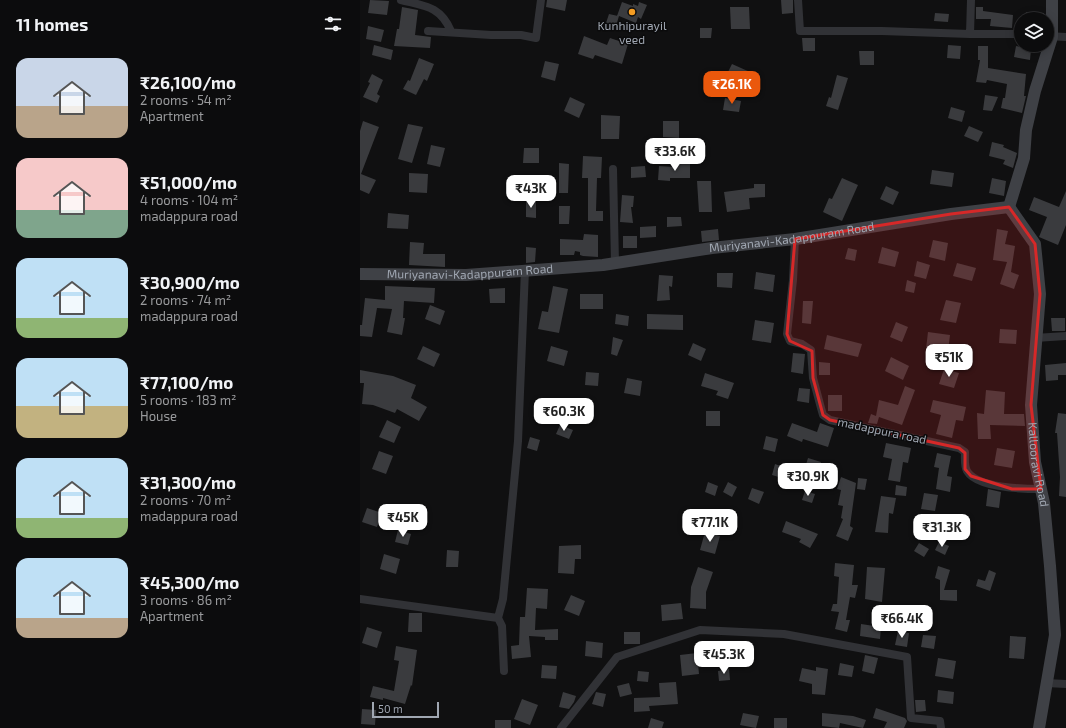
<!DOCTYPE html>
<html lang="en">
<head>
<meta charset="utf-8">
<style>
  body { margin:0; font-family:"Exo 2",sans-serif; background:#1a1a1b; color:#f1f3f6; height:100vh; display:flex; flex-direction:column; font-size:15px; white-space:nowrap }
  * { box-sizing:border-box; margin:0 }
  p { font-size:13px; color:#9a9b9d }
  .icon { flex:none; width:22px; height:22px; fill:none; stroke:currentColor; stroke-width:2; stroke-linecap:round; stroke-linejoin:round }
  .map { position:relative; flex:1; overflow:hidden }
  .panel { display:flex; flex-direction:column; background:#0c0c0d; width:360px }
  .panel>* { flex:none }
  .fabs { position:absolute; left:654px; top:12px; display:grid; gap:8px }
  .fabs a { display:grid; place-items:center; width:40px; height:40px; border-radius:50%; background:#0c0c0d; box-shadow:0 2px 10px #0003,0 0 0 1px #2c2c2e; font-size:20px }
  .scale { position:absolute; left:12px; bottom:10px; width:67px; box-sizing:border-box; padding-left:4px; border:2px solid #a0a7b2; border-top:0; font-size:11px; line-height:14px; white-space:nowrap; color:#a0a7b2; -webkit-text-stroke:3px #0b0b0c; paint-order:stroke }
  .price { position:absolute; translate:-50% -34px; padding:0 9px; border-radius:8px; background:#fff; color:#222; font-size:13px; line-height:26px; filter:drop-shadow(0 1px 2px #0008) }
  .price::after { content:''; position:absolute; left:50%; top:24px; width:12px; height:9px; margin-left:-6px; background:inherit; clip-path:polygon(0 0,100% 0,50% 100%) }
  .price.current { background:#ea580c; color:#fff }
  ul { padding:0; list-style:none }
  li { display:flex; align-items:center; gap:12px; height:100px; padding:0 16px }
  li span { display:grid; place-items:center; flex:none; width:112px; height:80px; border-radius:12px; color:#555 }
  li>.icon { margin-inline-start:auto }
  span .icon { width:48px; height:48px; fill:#fffc; stroke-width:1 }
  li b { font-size:17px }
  h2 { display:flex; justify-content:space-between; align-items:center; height:48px; padding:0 16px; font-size:17px }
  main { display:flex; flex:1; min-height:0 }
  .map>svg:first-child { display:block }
  .building { fill:#3a3b3e }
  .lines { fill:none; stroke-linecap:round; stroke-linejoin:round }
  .street { stroke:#313236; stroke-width:8 }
  .secondary { stroke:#3f4146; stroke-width:12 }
  .marked { fill:#d62828; fill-opacity:0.2; stroke:#d62828; stroke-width:3; stroke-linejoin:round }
  .poi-dot { fill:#f59d23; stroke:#0b0b0c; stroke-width:1.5 }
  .labels { text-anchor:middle; stroke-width:3; stroke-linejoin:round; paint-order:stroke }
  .poi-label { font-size:12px; fill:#a0a7b2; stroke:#0b0b0c }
  .street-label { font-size:12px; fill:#a0a7b2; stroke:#0b0b0c }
</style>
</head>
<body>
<main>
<section class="panel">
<h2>11 homes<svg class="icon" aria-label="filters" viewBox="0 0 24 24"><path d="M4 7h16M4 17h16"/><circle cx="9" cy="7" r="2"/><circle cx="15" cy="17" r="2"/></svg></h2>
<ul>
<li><span style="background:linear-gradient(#c9d6e8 60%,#b9a48a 0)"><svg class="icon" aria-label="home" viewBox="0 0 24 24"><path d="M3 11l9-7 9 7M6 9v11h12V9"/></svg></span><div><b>₹26,100/mo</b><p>2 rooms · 54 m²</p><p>Apartment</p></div></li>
<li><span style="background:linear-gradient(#f6c9c9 65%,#7fa58c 0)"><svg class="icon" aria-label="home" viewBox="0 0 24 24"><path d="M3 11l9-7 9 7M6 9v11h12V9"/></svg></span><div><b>₹51,000/mo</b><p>4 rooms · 104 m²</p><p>madappura road</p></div></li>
<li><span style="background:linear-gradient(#bfe0f5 75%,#8fb573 0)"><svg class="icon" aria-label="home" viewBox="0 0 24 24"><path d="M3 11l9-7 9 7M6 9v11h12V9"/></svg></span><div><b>₹30,900/mo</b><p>2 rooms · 74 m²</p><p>madappura road</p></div></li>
<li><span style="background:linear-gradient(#bfe0f5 60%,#c2b280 0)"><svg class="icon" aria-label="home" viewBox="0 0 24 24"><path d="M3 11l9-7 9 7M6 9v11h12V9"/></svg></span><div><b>₹77,100/mo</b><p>5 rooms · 183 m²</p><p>House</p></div></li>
<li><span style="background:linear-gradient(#bfe0f5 75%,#8fb573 0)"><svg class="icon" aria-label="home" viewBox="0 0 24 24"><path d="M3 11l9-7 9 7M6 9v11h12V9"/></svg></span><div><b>₹31,300/mo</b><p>2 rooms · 70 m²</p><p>madappura road</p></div></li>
<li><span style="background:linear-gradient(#bfe0f5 75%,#b9a48a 0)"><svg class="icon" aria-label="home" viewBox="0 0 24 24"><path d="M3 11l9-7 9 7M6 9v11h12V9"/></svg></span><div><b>₹45,300/mo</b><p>3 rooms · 86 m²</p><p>Apartment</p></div></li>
</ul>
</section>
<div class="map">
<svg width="706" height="728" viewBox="0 0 706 728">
  <rect width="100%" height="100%" fill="#101011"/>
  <!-- building -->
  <path class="building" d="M10,0L29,1L27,15L8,13Z
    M187,0H207L205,11L186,7Z
    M421,0H433V13L422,14Z
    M262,2L273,6V4L278,6L279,2L287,5L281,19L278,17L276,23L259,16L256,26L246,23L249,14L258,16H257Z
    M42,7L58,10L55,35L71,37L70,48L34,46L37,29H39Z
    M370,7H389L390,29H371Z
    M616,7H623V11L653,15L652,28L630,26L631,19H616Z
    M666,12L684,13V19H666Z
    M575,13L589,14L588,22L574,21Z
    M8,26L24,30L21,42L6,39Z
    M340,28H352L351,38H340Z
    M224,36L247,45L250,38L268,44L262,64L235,55L233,59L218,54Z
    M442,38H455V51H443Z
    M14,45L33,50L31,60L12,55Z
    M588,45L601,46L600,59L587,58Z
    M618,46H628V68L666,74L664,96H666L662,113L641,108L643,98H645L647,84L627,80L626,83L616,82L620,60H618Z
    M656,46L671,49L670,60L654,57Z
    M499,51H514V65H500Z
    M59,58L74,64L67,81L64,79L56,95L43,89L48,80L50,81Z
    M185,61L199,64L195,81L181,77Z
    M372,64L390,72L380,93L362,84Z
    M12,74L23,80L17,94L20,96L17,103L3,97L10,83L8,82Z
    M477,75L488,78L478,110L466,106L469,97L471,98Z
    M625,95L638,97L632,111L623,110Z
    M210,97L225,104L219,118L204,111Z
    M365,98L381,101L379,112L363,110Z
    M591,107L605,111L602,122L588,118Z
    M241,115L260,116L259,139H241Z
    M3,121L19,127L1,174L16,180L9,194L0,190V131Z
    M303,121H319V138L303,137Z
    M48,124L63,127L52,163L38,159Z
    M609,126L623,132L618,142L604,136Z
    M632,142L644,145L643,147L657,153L653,168L643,164L645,160L629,156Z
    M71,145L85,148L80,167L67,164Z
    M164,148H179V163H163Z
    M223,156L242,157L241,178H237L236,211H243V221H228V178H222Z
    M199,163L209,164L208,193H199Z
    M315,163H330V178H310V181L298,180L299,166L315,167Z
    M285,166L286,177L271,178V167Z
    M572,170L594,173L592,187L570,184Z
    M49,173L68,174L67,193L49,192Z
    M163,176L173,177L172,190H163Z
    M482,178L498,185L482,221L463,212L469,198L472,199Z
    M632,178L646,181L644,196L629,193Z
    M337,181H351L352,212H339Z
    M394,184H405V197L389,198L390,209L367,212L364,192L394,188Z
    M526,186L539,192L533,205L520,199Z
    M706,191V225L698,245L679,237L687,217L669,210L674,197L699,207Z
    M262,195L274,196L273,207H271L273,223L260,222Z
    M166,201H176V218L166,217Z
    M199,206H210L209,224H199Z
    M28,213L49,215L48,229L27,228Z
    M307,217H321L322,226L307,227Z
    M296,226V237L280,238V227Z
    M358,229L359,240L342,242L341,231Z
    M637,229L648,231L645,244L655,246L651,272L659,275L654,289L640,284L647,262L633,260Z
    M224,234L238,235V257L223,256L220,255V252L215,251L214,255H200V239L223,240Z
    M263,236H277V248H263Z
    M573,240L588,243L585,261L569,257Z
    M50,242L64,243L63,254H85V267L49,265Z
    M166,247L176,248L175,262L166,263Z
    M522,247L539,252L535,267L518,263Z
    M488,248L497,250L495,261L485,259Z
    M557,261L570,265L566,279L554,276Z
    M597,263L616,268L612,281L593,276Z
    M396,272L415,275L413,292L394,289Z
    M357,273H373L372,288L357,287Z
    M299,275L313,276L312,287L309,286L310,300L297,301Z
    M547,280L556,283L554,293L545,291Z
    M25,286L75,288L74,303L44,301L43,318H45L42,335L27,332L32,309L17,308L12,337L0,336V325H2L5,298L25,300Z
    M193,286L208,289L199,333L178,329L182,311L188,312Z
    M145,288V303H130L129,289Z
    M220,294H243V309H220Z
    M586,300L601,303L596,323L580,320Z
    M443,301H453L451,324L442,323Z
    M70,305L85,311L80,325L65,319Z
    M256,314L269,316L268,326L255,324Z
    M287,314L323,315V330L287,329Z
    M691,318H705V331H692Z
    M395,320L414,323L411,343L392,340Z
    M536,322L548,327L542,342L530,337Z
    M640,329L657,330L656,344L639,343Z
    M568,332L590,335L588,351L566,349Z
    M467,335L502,344L498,357L464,349Z
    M253,337L263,340L257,356L251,354Z
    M333,343L346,349L341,361L328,355Z
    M63,346L80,354L74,367L57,359Z
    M191,346L208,351L204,366L187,361Z
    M433,353L445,354L443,374L431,372Z
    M531,357L549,366L543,380L525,371Z
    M459,362L470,363V375H459Z
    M706,363V375H698V380L686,381L685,365Z
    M584,369L599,373L594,388L579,384Z
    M0,370L33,376L56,385L51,398L67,407L59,421L37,409L35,413L13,405L2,404L4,383H0Z
    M226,372L239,373L238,386L225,385Z
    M345,373L374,383L368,399L356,395L358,391L341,386Z
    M267,378L282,381L280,396L264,393Z
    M545,386L555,390L542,425L519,417L517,424L508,423L511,414L516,416L519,400L538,405Z
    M439,388L450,389L449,403L437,401Z
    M626,390L645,392L644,414H664L665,426L630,425L631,439H618L617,413L624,414Z
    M468,395H482V411H468Z
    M573,400L606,407L603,421L596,420L592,438L576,434L581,415L570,412Z
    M177,407L191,410L189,422L175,419Z
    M346,411H360V426H346Z
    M698,413L706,414V497L699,496L700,477L697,433H695Z
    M27,420L41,427L34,443L19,437Z
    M432,423L457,432L460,423L474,428L468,447L443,439L442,442L427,436Z
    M200,425L213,430L209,439L196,434Z
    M406,436L418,439L415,452L403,449Z
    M170,437L180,440L177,451L167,448Z
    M526,443L551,448L548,463L543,462L540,482L528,480L532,459L523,457Z
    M637,448L655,451L652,468L634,465Z
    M19,451L33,456L26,474L12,469Z
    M577,453L591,456L587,476L592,477L590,492L576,489L579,468L574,467Z
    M448,458L461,462L458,472L445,468Z
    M415,464L426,468L422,478L412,475Z
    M481,477L496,483L490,526L493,528L488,541L476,536L483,519L481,518L483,506L478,505L481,490L477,489Z
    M498,478L507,479L505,490L497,489Z
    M348,482L358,486L355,496L345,492Z
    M368,482L377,487L372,497L363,492Z
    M536,485L547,487L546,496L535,495Z
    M392,488L404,492L399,504L388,499Z
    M628,489L641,492L639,508L626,506Z
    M445,491L455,494L452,503L442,500Z
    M564,493L578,495L575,511L561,509Z
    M521,496L536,498L533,514L529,513L528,533L515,532Z
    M7,508L22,513L17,527L2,522Z
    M426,521L458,534L450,548L439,542L441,539L422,532Z
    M38,530L51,534L48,545L35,542Z
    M345,532L360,536L355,554L340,550Z
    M579,542L589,546L585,555L575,550Z
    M559,543L569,549L564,557L554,551Z
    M221,545V559H215L214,574L198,573L199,546Z
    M87,550L99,551L98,567H86Z
    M24,554L40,559L36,574L20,569Z
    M475,563L494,565L492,585H498L495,598L490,597L486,620H490L487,632L475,629L479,612L471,611L473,604H477L479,577L474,576Z
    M578,566L590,570L584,590H597V601L580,600V580L575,578Z
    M338,567L353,572L346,592V609L330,608L331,587Z
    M507,567L525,568L522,602L505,599Z
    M629,570L636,573L630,591L616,586L618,579L625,581Z
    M167,588L188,589L187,609L176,608L175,630L198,629V640H185V637L169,636L171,657L152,659L151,646L159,645L160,617H165Z
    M211,595L225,601L219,616L204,610Z
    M321,603L323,619L302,621L301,605Z
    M49,613H62V632H48Z
    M501,624L521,627L520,639L500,636Z
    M7,627L22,632L17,648L2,643Z
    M538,631L549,633L547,647L535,645Z
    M264,632H280V644H264Z
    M563,635L576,636L574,649L561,647Z
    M650,636L666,637L664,659L649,658Z
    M226,641L243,643L242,658L225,656Z
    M36,646L57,650L52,686L51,685L45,704L23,698V700L10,697L13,686L34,691L39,661L34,660Z
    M337,653L339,674L322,676L320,655Z
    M505,655L518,658L514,674L502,671Z
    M578,658L596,661L593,679L575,676Z
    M480,663L494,666L492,677L478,675Z
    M182,665L197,666L196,679L181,678Z
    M456,667L468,669L465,695L452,694V684L439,681L442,668L456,671Z
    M369,669L370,680L359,681L358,671Z
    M278,671L289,672L288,682L277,681Z
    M316,682L318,704L289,706L290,711L274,712V698L300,697L299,683Z
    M269,683L272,694L260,697L257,686Z
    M578,690L594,692L593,704L577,702Z
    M203,692L216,696L214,702L209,709L199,707Z
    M236,692L246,694L243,707L232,704Z
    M162,699L178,705L170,725L154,719Z
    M555,700H565L566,711L556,712Z
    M516,708L545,718L547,721L544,728H524L527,722L513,718Z
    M2,709L16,710L15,725L1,724Z
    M383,713L399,716L396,728L380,725Z
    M462,713L493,716L506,720L503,728L480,723L479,728L462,726Z
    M291,718L304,722L302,728H288Z
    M414,718H427V728H414Z
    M135,720H151V728H135Z"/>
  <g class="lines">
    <!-- street -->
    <path class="street" d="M41,0C65,6 80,6 91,31
      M438,0L440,31H522L610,34
      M611,0L610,34H661
      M68,31L131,35H161L176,38L181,0
      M687,36L706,37
      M253,169L255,263
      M435,239L433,280L427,334L430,341L442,344L451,350L453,378L461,408L463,415L470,420L599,448L605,452C605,458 604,466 607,471C617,488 663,489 681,489
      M675,338L706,336
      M0,599L138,618
      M144,671L142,626L138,618L143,599L158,441L165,270
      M686,683L706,684
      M201,728L257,657L340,630L424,634L547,657L551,718L580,721L581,728"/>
    <!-- secondary -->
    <g class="secondary">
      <path id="s1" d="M649,207L675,244L680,294L671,405L675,462L684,503L690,566L695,635L679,728"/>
      <path d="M649,207L664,158L666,130L675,91L692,37V0"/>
      <path id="s2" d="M0,274L106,275L243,265L352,248L435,239L591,214L649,207"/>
    </g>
  </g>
  <!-- marked area -->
  <path class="marked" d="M649,207L675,244L680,294L671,405L681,489H652L611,476L605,469V453L599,448L470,420L463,415L453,378L452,351L430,341L427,334L435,239L591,214Z"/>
  <!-- markers -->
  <circle class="poi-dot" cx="272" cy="12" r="4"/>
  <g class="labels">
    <!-- poi labels -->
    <g class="poi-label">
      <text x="272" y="30">Kunhipurayil<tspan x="272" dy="14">veed</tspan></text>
    </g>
    <!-- street labels -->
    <g class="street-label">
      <text dy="4" stroke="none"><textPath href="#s2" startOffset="434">Muriyanavi-Kadappuram Road</textPath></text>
      <text dy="4" stroke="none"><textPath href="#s2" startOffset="110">Muriyanavi-Kadappuram Road</textPath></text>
      <text transform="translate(522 431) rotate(12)" y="4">madappura road</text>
      <text dy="4" stroke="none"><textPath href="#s1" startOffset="267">Kallooravi Road</textPath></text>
    </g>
  </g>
</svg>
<div class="fabs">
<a><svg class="icon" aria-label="layers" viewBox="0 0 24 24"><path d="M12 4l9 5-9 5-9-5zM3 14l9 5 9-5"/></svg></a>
</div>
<div class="scale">50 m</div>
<b class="price current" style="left:372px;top:105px">₹26.1K</b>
<b class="price" style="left:315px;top:172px">₹33.6K</b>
<b class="price" style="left:171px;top:209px">₹43K</b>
<b class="price" style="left:589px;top:378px">₹51K</b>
<b class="price" style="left:204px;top:432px">₹60.3K</b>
<b class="price" style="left:448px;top:497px">₹30.9K</b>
<b class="price" style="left:43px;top:538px">₹45K</b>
<b class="price" style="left:350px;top:543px">₹77.1K</b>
<b class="price" style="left:582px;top:548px">₹31.3K</b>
<b class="price" style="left:542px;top:639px">₹66.4K</b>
<b class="price" style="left:364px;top:675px">₹45.3K</b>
</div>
</main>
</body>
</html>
